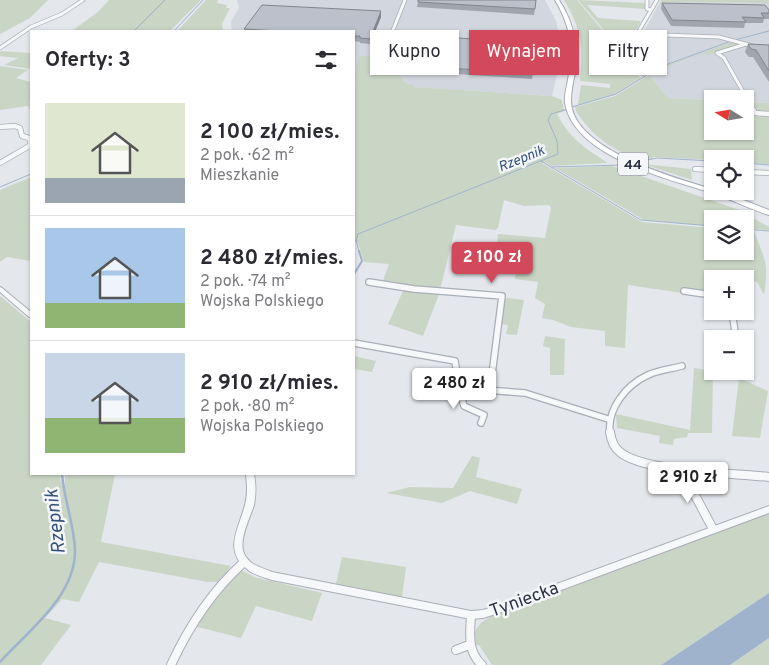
<!DOCTYPE html>
<html lang="pl">
<head>
<meta charset="utf-8">
<style>
  body { margin:0; font-family:Overpass,sans-serif; background:#f7f7f7; color:#2b2b33; height:100vh; display:flex; flex-direction:column; font-size:19px; white-space:nowrap }
  * { box-sizing:border-box; margin:0 }
  p { font-size:16px; color:#7c7c81 }
  .icon { flex:none; width:28px; height:28px; fill:none; stroke:currentColor; stroke-width:2; stroke-linecap:round; stroke-linejoin:round }
  .map { position:relative; flex:1; overflow:hidden }
  .drawer { position:absolute; left:30px; top:30px; width:325px; height:445px; display:flex; flex-direction:column; background:#fff; border-radius:0px; box-shadow:0 1px 4px #0004 }
  .drawer>* { flex:none }
  .top-card { position:absolute; left:370px; top:30px; width:324px; height:45px; display:flex; gap:10px }
  .needle { width:32px; rotate:281deg }
  .fabs { position:absolute; left:704px; top:90px; display:grid; gap:10px }
  .fabs a { display:grid; place-items:center; width:50px; height:50px; border-radius:0px; background:#fff; box-shadow:0 1px 4px #0004; font-size:25px }
  .price { position:absolute; translate:-50% -42px; padding:0 11px; border-radius:5px; background:#fff; color:#222; font-size:16px; line-height:32px; filter:drop-shadow(0 1px 2px #0008) }
  .price::after { content:''; position:absolute; left:50%; top:30px; width:15px; height:11px; margin-left:-8px; background:inherit; clip-path:polygon(0 0,100% 0,50% 100%) }
  .price.active { background:#d1495b; color:#fff }
  ul { padding:0; list-style:none }
  li { display:flex; align-items:center; gap:15px; height:125px; padding:0 15px }
  li+li { border-top:1px solid #e1e1e2 }
  li span { display:grid; place-items:center; flex:none; width:140px; height:100px; border-radius:0px; color:#555 }
  li>.icon { margin-inline-start:auto }
  span .icon { width:60px; height:60px; fill:#fffc; stroke-width:1 }
  li b { font-size:21px }
  h2 { display:flex; justify-content:space-between; align-items:center; height:60px; padding:0 15px; font-size:21px }
  .chip { padding:0 18px; border-radius:0px; background:#fff; box-shadow:0 1px 4px #0004; font-size:18px; line-height:45px }
  .chip.active { background:#d1495b; color:#fff }
  .map>svg:first-child { display:block }
  .built { fill:#d2d6de }
  .green { fill:#c9d6c5 }
  .water { fill:#9fb4cc }
  .lines { fill:none; stroke-linecap:round; stroke-linejoin:round }
  .stream-far2 { stroke:#9fb4cc; stroke-width:1 }
  .stream-far1 { stroke:#9fb4cc; stroke-width:2 }
  .stream { stroke:#9fb4cc; stroke-width:2.5 }
  .minor-far3-casing { stroke:#a9aeb7; stroke-width:4.5 }
  .minor-far2-casing { stroke:#a9aeb7; stroke-width:6 }
  .minor-far1-casing { stroke:#a9aeb7; stroke-width:8 }
  .minor-casing { stroke:#a9aeb7; stroke-width:10 }
  .tertiary-casing { stroke:#a9aeb7; stroke-width:2 }
  .primary-casing { stroke:#a3abb8; stroke-width:2 }
  .minor-far3 { stroke:#f7f8fa; stroke-width:3 }
  .minor-far2 { stroke:#f7f8fa; stroke-width:4.5 }
  .minor-far1 { stroke:#f7f8fa; stroke-width:5.5 }
  .minor { stroke:#f7f8fa; stroke-width:8 }
  .tertiary { fill:#f7f8fa; fill-rule:evenodd }
  .primary { fill:#fff; fill-rule:evenodd }
  .wall { fill:#a1a5ae }
  .shaded-wall { fill:#83868d }
  .building { fill:#bbc0ca; stroke:#83868d }
  .labels { text-anchor:middle; stroke-width:5; stroke-linejoin:round; paint-order:stroke }
  .far-water-label { font-size:14px; font-style:italic; fill:#34527a; stroke:#f4f6f9 }
  .shield { fill:#f4f6f9; stroke:#676e7b; stroke-width:1 }
  .shield-label { font-size:14px; font-weight:bold; fill:#2b3445 }
  .near-street-label { font-size:18px; fill:#2b3445; stroke:#f4f6f9 }
  .near-water-label { font-size:19px; font-style:italic; fill:#34527a; stroke:#f4f6f9 }
</style>
</head>
<body>
<div class="map">
<svg width="769" height="665" viewBox="0 0 769 665">
  <rect width="100%" height="100%" fill="#e4e7ec"/>
  <!-- built -->
  <path class="built" d="M237,0H545L556,21L561,44L559,66L552,96L414,87L399,78L392,56L358,87H354V31H232L231,21L239,8Z
    M660,2L769,3V103L745,102V99H712V100L668,98L650,76L664,68L662,65L642,63L633,52Z"/>
  <!-- green -->
  <path class="green" d="M0,0H48L30,18L0,34Z
    M109,0H201L170,31H72L99,11Z
    M206,0H218L217,3L227,5L226,8H230L222,24L223,31H177Z
    M564,0H577L614,44L615,46L611,52C617,61 628,59 635,69V73L641,78L614,95L578,105L581,85L610,88V84L580,81C583,47 582,29 564,0Z
    M578,0L645,3L646,9L587,5L598,18L641,21L631,39H627L626,42L629,44L637,45L633,52L642,63L659,64V66L643,77L639,75C633,61 631,64 619,56L623,51L617,55L613,52L617,46L616,44Z
    M661,0H769V3L660,2Z
    M733,42L741,45L708,55L703,53L664,68L650,76L668,98L712,100V131H745V102L769,103V164L745,163V159H712V160L654,157L642,161C613,150 592,137 576,111L575,107L615,96L662,67Z
    M0,51L31,53V69L4,65L18,58L0,56Z
    M359,56H393C397,70 398,83 414,85V87L552,96L562,100L564,111L557,114C569,138 586,149 608,163L551,166L545,162L542,163L642,222L712,228V251H745V231H754C765,260 769,263 764,295L757,282L747,278L712,279V296L686,293V288H683L682,293L628,285L625,348L605,346V331L571,327L553,320L542,318L545,304L535,298L538,282L515,279L518,255L496,252L498,234L545,238L551,208L549,205L524,206L504,200L498,228L495,230L456,225L440,290L382,283L389,264L364,262L358,243L354,242V87L357,86L355,77Z
    M0,66L28,70L16,78L31,82V100L28,104L31,102V112L28,106L0,110Z
    M643,164L691,169L692,180Z
    M612,166L745,212L744,213L769,227V230L745,228V219H712V226L644,220L555,168Z
    M31,177V261L7,257L0,262V190Z
    M404,289L440,292L423,336L388,324Z
    M0,296L31,322V474H61L60,480L65,485V474H115L101,542L231,566L219,582H208L99,562L79,602L62,599L45,618L71,625L41,665H0Z
    M507,298L524,300L517,335L506,334L508,325L499,324L504,300Z
    M545,336L565,339L564,375H550V348L543,346Z
    M354,356L376,361L372,372L354,369Z
    M694,368L713,371L712,433H688L687,437L674,439L673,445L659,443L660,436L617,428L616,414L690,430Z
    M739,378L768,391L760,438L732,436Z
    M472,456L480,458L476,477L522,489L517,504L470,491L442,503L386,493L410,487L453,488Z
    M769,512V593L661,665H492L479,645H476C469,625 488,618 503,610Z
    M342,557L406,567L402,597L336,584Z
    M243,571L254,577L322,593L312,621L256,606L241,638L194,626L236,572Z
    M769,638V665H730Z"/>
  <!-- water -->
  <path class="water" d="M769,593V638L730,665H661Z"/>
  <g class="lines">
    <!-- stream-far2 -->
    <path class="stream-far2" d="M134,31L165,0
      M174,31L203,0
      M735,40L769,31
      M572,107L616,94L660,67L731,41
      M541,161L641,220L712,226
      M642,161L657,158L712,161
      M745,163L769,165
      M552,167L623,165
      M0,187L31,174
      M745,229L769,231
      M359,252L356,240L358,234L558,154L557,141L548,120L551,114L568,109"/>
    <!-- stream-far1 -->
    <path class="stream-far1" d="M354,274L362,261L359,251"/>
    <!-- stream -->
    <path class="stream" d="M0,662C28,631 76,596 75,550C74,524 64,499 62,474"/>
    <!-- minor-far3 casing -->
    <g class="minor-far3-casing">
      <path id="minor-far3" d="M647,0V9L651,10
        M657,0L637,34L719,37L753,46
        M0,48L31,27L62,14L83,0
        M717,53L724,58L754,111
        M717,53L746,44
        M388,65L389,40L405,0"/>
    </g>
    <!-- minor-far2 casing -->
    <g class="minor-far2-casing">
      <path id="minor-far2" d="M753,109L755,113L769,114
        M0,127L15,126L20,128L22,136L29,138L31,145L0,163
        M695,169L712,170
        M745,172L769,173"/>
    </g>
    <!-- minor-far1 casing -->
    <g class="minor-far1-casing">
      <path id="minor-far1" d="M369,282L414,289L502,296L490,390
        M684,291L712,295
        M732,311L736,339
        M354,343L455,361L459,388L525,393L608,419
        M741,371L742,374
        M459,388L464,406L484,415L481,423
        M610,433C607,409 626,385 648,375C659,370 671,369 682,366"/>
    </g>
    <!-- minor casing -->
    <g class="minor-casing">
      <path id="minor" d="M610,432C611,439 613,447 620,452C642,472 736,473 769,477
        M681,469L713,529
        M471,615C470,634 467,651 482,665
        M456,650L469,645
        M171,665C189,626 211,592 243,563"/>
    </g>
    <!-- tertiary casing -->
    <g class="tertiary-casing">
      <path id="tertiary" d="M0,287L2,288L31,312V317H29L0,292Z
        M246,474H254C256,485 256,494 254,505C250,518 236,544 246,557C252,566 263,568 272,572L471,611L483,610L499,605L769,506V513L499,613L483,618L471,619L272,580C264,577 253,575 247,569C223,551 239,528 245,505C248,494 247,485 246,474Z"/>
    </g>
    <!-- primary casing -->
    <g class="primary-casing">
      <path id="primary" d="M555,0H559C574,23 579,46 575,73C573,82 571,91 571,100C570,149 675,178 712,189V191H720L769,210V215C749,209 731,199 712,193C669,179 574,157 565,103C564,94 568,83 569,73C574,47 569,23 555,0Z"/>
    </g>
    <!-- minor-far3 -->
    <use href="#minor-far3" class="minor-far3"/>
    <!-- minor-far2 -->
    <use href="#minor-far2" class="minor-far2"/>
    <!-- minor-far1 -->
    <use href="#minor-far1" class="minor-far1"/>
    <!-- minor -->
    <use href="#minor" class="minor"/>
    <!-- tertiary -->
    <use href="#tertiary" class="tertiary"/>
    <!-- primary -->
    <use href="#primary" class="primary"/>
  </g>
  <!-- wall -->
  <path class="wall" d="M536,0L534,15L417,7L418,2Z
    M662,3L769,10V19H764L763,23H745L744,28L671,26L661,9Z
    M381,11V17L370,44L360,43V42L354,41V31H244V29Z
    M642,32L649,37L648,43H642L641,38Z
    M748,44L769,45V82L753,57H749L745,52Z
    M409,66L533,73L532,79L409,71Z"/>
  <!-- shaded-wall -->
  <path class="shaded-wall" d="M381,11V17L370,44V39Z"/>
  <!-- building -->
  <path class="building" d="M418,0H536L535,9L418,2Z
    M662,3L765,5L769,10V13H761L764,18L742,17L746,22L672,20Z
    M262,5L381,11L370,39L360,38V36H354V31H277L244,29Z
    M642,32L647,33L649,37H643Z
    M418,36L534,42L533,73L409,66Z
    M748,44L769,45V71L756,50L751,49Z"/>
  <g class="labels">
    <!-- far-water labels -->
    <g class="far-water-label">
      <text transform="translate(521 158) rotate(-22)" y="5">Rzepnik</text>
    </g>
    <!-- shield labels -->
    <rect class="shield" x="618" y="152.5" width="30" height="23" rx="4"/>
    <g class="shield-label">
      <text x="633" y="169">44</text>
    </g>
    <!-- near-street labels -->
    <g class="near-street-label">
      <text transform="translate(524 599) rotate(-20)" y="6">Tyniecka</text>
    </g>
    <!-- near-water labels -->
    <g class="near-water-label">
      <text transform="translate(54 522) rotate(-97)" y="7">Rzepnik</text>
    </g>
  </g>
</svg>
<div class="fabs">
<a><svg class="needle" viewBox="-14 -14 28 28"><path d="M0-13l5 13h-10z" fill="#e53935"/><path d="M0 13l5-13h-10z" fill="#7c7c81"/></svg></a>
<a><svg class="icon" aria-label="locate" viewBox="0 0 24 24"><circle cx="12" cy="12" r="6"/><path d="M12 2v4M12 18v4M2 12h4M18 12h4"/></svg></a>
<a><svg class="icon" aria-label="layers" viewBox="0 0 24 24"><path d="M12 4l9 5-9 5-9-5zM3 14l9 5 9-5"/></svg></a>
<a>+</a>
<a>−</a>
</div>
<b class="price active" style="left:492px;top:284px">2 100 zł</b>
<b class="price" style="left:454px;top:410px">2 480 zł</b>
<b class="price" style="left:688px;top:504px">2 910 zł</b>
<div class="top-card">
<a class="chip">Kupno</a>
<a class="chip active">Wynajem</a>
<a class="chip">Filtry</a>
</div>
<section class="drawer">
<h2>Oferty: 3<svg class="icon" aria-label="filters" viewBox="0 0 24 24"><path d="M4 7h16M4 17h16"/><circle cx="9" cy="7" r="2"/><circle cx="15" cy="17" r="2"/></svg></h2>
<ul>
<li><span style="background:linear-gradient(#dfe7d0 75%,#9aa5b1 0)"><svg class="icon" aria-label="home" viewBox="0 0 24 24"><path d="M3 11l9-7 9 7M6 9v11h12V9"/></svg></span><div><b>2 100 zł/mies.</b><p>2 pok. · 62 m²</p><p>Mieszkanie</p></div></li>
<li><span style="background:linear-gradient(#a9c7e8 75%,#8fb573 0)"><svg class="icon" aria-label="home" viewBox="0 0 24 24"><path d="M3 11l9-7 9 7M6 9v11h12V9"/></svg></span><div><b>2 480 zł/mies.</b><p>2 pok. · 74 m²</p><p>Wojska Polskiego</p></div></li>
<li><span style="background:linear-gradient(#c9d6e8 65%,#8fb573 0)"><svg class="icon" aria-label="home" viewBox="0 0 24 24"><path d="M3 11l9-7 9 7M6 9v11h12V9"/></svg></span><div><b>2 910 zł/mies.</b><p>2 pok. · 80 m²</p><p>Wojska Polskiego</p></div></li>
</ul>
</section>
</div>
</body>
</html>
